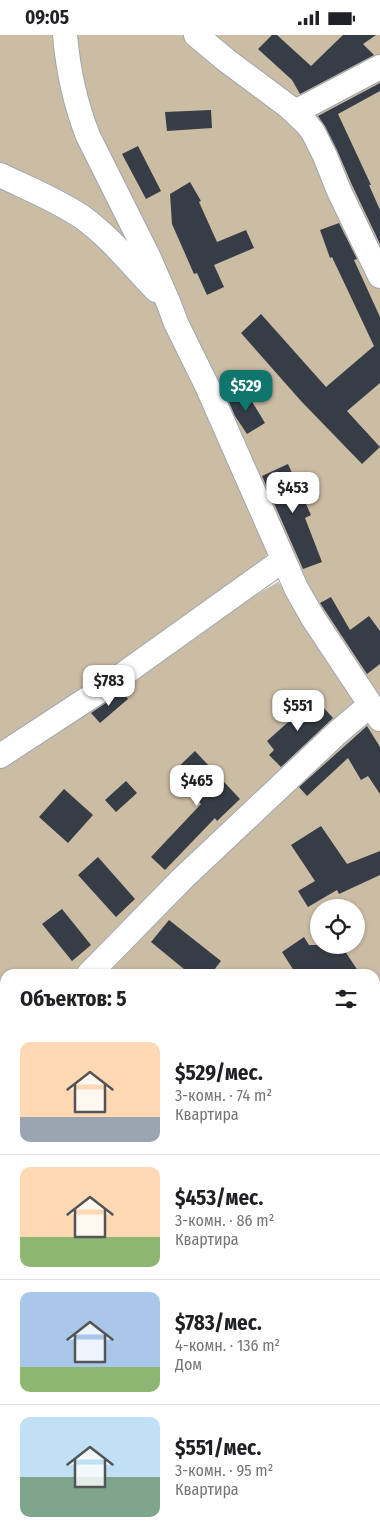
<!DOCTYPE html>
<html lang="ru">
<head>
<meta charset="utf-8">
<style>
  body { margin:0; font-family:"Fira Sans Condensed",sans-serif; background:#f6f6f6; color:#202124; height:100vh; display:flex; flex-direction:column; font-size:19px; white-space:nowrap }
  * { box-sizing:border-box; margin:0 }
  p { font-size:16px; color:#757577 }
  .icon { flex:none; width:28px; height:28px; fill:none; stroke:currentColor; stroke-width:2; stroke-linecap:round; stroke-linejoin:round }
  .map { position:relative; flex:1; overflow:hidden }
  .sheet { position:absolute; left:0px; top:934px; width:380px; height:571px; display:flex; flex-direction:column; background:#fff; border-radius:15px 15px 0 0; box-shadow:0 1px 4px #0004 }
  .sheet>* { flex:none }
  .fabs { position:absolute; left:310px; top:864px; display:grid; gap:10px }
  .fabs a { display:grid; place-items:center; width:55px; height:55px; border-radius:50%; background:#fff; box-shadow:0 1px 4px #0004; font-size:25px }
  .price { position:absolute; translate:-50% -42px; padding:0 11px; border-radius:10px; background:#fff; color:#222; font-size:16px; line-height:32px; filter:drop-shadow(0 1px 2px #0008) }
  .price::after { content:''; position:absolute; left:50%; top:30px; width:15px; height:11px; margin-left:-8px; background:inherit; clip-path:polygon(0 0,100% 0,50% 100%) }
  .price.on { background:#0f766e; color:#fff }
  ul { padding:0; list-style:none }
  li { display:flex; align-items:center; gap:15px; height:125px; padding:0 20px }
  li+li { border-top:1px solid #e0e0e0 }
  li span { display:grid; place-items:center; flex:none; width:140px; height:100px; border-radius:10px; color:#555 }
  li>.icon { margin-inline-start:auto }
  span .icon { width:60px; height:60px; fill:#fffc; stroke-width:1 }
  li b { font-size:21px }
  h2 { display:flex; justify-content:space-between; align-items:center; height:60px; padding:0 20px; font-size:21px }
  .status { display:flex; justify-content:space-between; align-items:center; height:35px; padding:0 25px; background:#fff; direction:ltr }
  .status svg { height:14px; fill:currentColor }
  .map>svg:first-child { display:block }
  .green { fill:#cbbca4; fill-rule:evenodd }
  .building { fill:#373d46 }
  .lines { fill:none; stroke-linecap:round; stroke-linejoin:round }
  .minor-casing { stroke:#9fa7b2; stroke-width:26 }
  .minor { stroke:#fff; stroke-width:24 }
</style>
</head>
<body>
<div class="status"><b>09:05</b><svg viewBox="0 0 49 12"><path d="M0 12V9h3v3zM5 12V6h3v6zM10 12V3h3v9zM15 12V0h3v12zM26 1h20v11H26zM47 4h2v5h-2z"/></svg></div>
<div class="map">
<svg width="380" height="1504" viewBox="0 0 380 1504">
  <rect width="100%" height="100%" fill="#e7f0fb"/>
  <!-- green -->
  <path class="green" d="M0,0H380V1504H0ZM273,499L323,606L278,547L242,568L261,538ZM319,872H356V910H319ZM5,939H375V1500H5Z"/>
  <!-- building -->
  <path class="building" d="M272,0H277L311,31L343,0H376L363,9L374,20L300,59L292,45L258,14Z
    M380,48V56L338,79L371,150H369L380,175V209L352,150L337,115L325,91L318,81Z
    M211,75L212,93L167,96L165,77Z
    M138,111L161,156L146,164L122,119Z
    M190,147L201,166L199,167L217,207L246,195L254,213L214,230L224,252L207,260L197,238L194,239L172,189L170,159Z
    M339,188L357,224L354,225L380,282V348L347,376L380,412L362,429L301,366L241,298L261,279L326,352L374,311L332,222L330,223L320,195Z
    M245,355L265,388L247,399L235,381L228,365Z
    M288,429L311,480L305,483L322,527L303,534L262,441Z
    M331,562L350,595L369,581L380,596V629L367,639L320,568Z
    M122,657L128,664L100,688L91,678Z
    M315,663L333,683L281,732L269,720L274,715L267,706Z
    M367,691L380,712V759L368,741L361,745L348,723L307,761L299,752Z
    M195,716L240,764L217,786L215,783L165,835L151,822L201,769L172,738Z
    M126,746L137,758L116,777L105,765Z
    M64,754L93,780L68,808L39,782Z
    M321,791L347,829L380,816V840L339,859L337,855L308,872L298,856L315,846L291,810Z
    M98,822L135,864L116,882L78,840Z
    M62,874L91,910L72,926L42,889Z
    M169,885L221,926L211,939H190L151,907Z
    M304,902L309,910H341L360,939H296L282,917Z"/>
  <g class="lines">
    <!-- minor casing -->
    <g class="minor-casing">
      <path id="minor" d="M65,0C68,35 75,68 88,101L148,221L169,269L176,288L207,351L296,553L313,583L380,684
        M196,0L226,25L289,72L306,88L313,97L325,121L339,156L380,241
        M295,77L380,32
        M0,140C27,153 57,165 82,182C110,202 132,230 156,255
        M0,721L104,653L283,525
        M89,939L182,844L337,698L370,670
        M0,1041L5,1035
        M0,1223L4,1225
        M375,1421L380,1420
        M197,1504L202,1500"/>
    </g>
    <!-- minor -->
    <use href="#minor" class="minor"/>
  </g>
</svg>
<div class="fabs">
<a><svg class="icon" aria-label="locate" viewBox="0 0 24 24"><circle cx="12" cy="12" r="6"/><path d="M12 2v4M12 18v4M2 12h4M18 12h4"/></svg></a>
</div>
<b class="price on" style="left:246px;top:377px">$529</b>
<b class="price" style="left:293px;top:479px">$453</b>
<b class="price" style="left:109px;top:672px">$783</b>
<b class="price" style="left:298px;top:697px">$551</b>
<b class="price" style="left:197px;top:772px">$465</b>
<section class="sheet">
<h2>Объектов: 5<svg class="icon" aria-label="filters" viewBox="0 0 24 24"><path d="M4 7h16M4 17h16"/><circle cx="9" cy="7" r="2"/><circle cx="15" cy="17" r="2"/></svg></h2>
<ul>
<li><span style="background:linear-gradient(#ffd9b3 75%,#9aa5b1 0)"><svg class="icon" aria-label="home" viewBox="0 0 24 24"><path d="M3 11l9-7 9 7M6 9v11h12V9"/></svg></span><div><b>$529/мес.</b><p>3-комн. · 74 m²</p><p>Квартира</p></div></li>
<li><span style="background:linear-gradient(#ffd9b3 70%,#8fb573 0)"><svg class="icon" aria-label="home" viewBox="0 0 24 24"><path d="M3 11l9-7 9 7M6 9v11h12V9"/></svg></span><div><b>$453/мес.</b><p>3-комн. · 86 m²</p><p>Квартира</p></div></li>
<li><span style="background:linear-gradient(#a9c7e8 75%,#8fb573 0)"><svg class="icon" aria-label="home" viewBox="0 0 24 24"><path d="M3 11l9-7 9 7M6 9v11h12V9"/></svg></span><div><b>$783/мес.</b><p>4-комн. · 136 m²</p><p>Дом</p></div></li>
<li><span style="background:linear-gradient(#bfe0f5 60%,#7fa58c 0)"><svg class="icon" aria-label="home" viewBox="0 0 24 24"><path d="M3 11l9-7 9 7M6 9v11h12V9"/></svg></span><div><b>$551/мес.</b><p>3-комн. · 95 m²</p><p>Квартира</p></div></li>
</ul>
</section>
</div>
</body>
</html>
